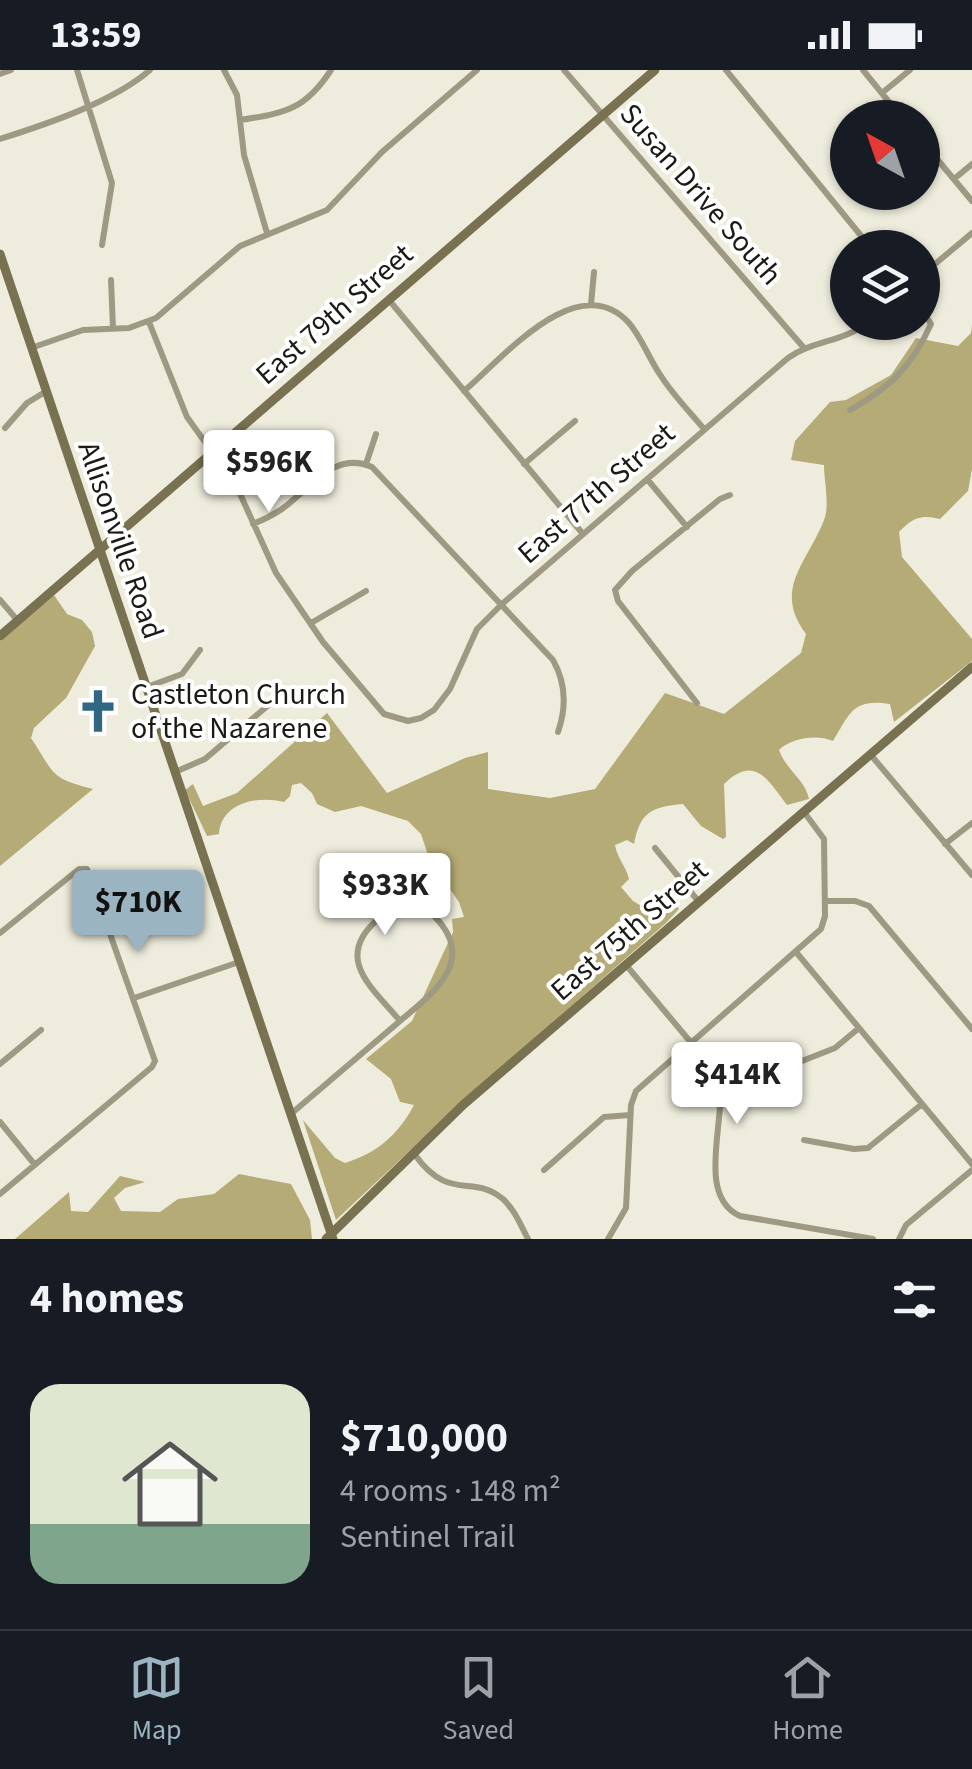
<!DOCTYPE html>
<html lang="en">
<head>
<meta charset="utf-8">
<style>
  body { margin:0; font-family:"Source Sans 3",sans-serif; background:#242831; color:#f1f3f6; height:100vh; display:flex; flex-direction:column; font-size:38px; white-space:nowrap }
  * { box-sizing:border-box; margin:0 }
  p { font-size:32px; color:#9ea1a6 }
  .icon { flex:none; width:55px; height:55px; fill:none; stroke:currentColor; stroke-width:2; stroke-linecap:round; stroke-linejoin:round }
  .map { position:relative; height:1169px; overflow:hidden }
  .details { display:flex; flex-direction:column; background:#171b24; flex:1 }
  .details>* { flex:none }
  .needle { width:65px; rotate:320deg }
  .controls { position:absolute; left:830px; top:30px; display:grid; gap:20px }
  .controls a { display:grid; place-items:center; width:110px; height:110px; border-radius:50%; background:#171b24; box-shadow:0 2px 8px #0004; font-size:50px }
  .price { position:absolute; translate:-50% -85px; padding:0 22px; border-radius:10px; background:#fff; color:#222; font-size:32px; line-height:65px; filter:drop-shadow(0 2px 5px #0008) }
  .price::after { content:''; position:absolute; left:50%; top:60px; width:30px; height:22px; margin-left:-15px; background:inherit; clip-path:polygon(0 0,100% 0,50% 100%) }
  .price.selected { background:#9bb4c2; color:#111 }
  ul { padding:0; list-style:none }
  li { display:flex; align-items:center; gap:30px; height:250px; padding:0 30px }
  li+li { border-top:2px solid #363941 }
  li span { display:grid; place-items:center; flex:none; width:280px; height:200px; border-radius:30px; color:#555 }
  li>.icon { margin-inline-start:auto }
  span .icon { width:120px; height:120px; fill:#fffc; stroke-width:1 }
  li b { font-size:42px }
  h2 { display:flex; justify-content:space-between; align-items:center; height:120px; padding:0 30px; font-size:42px }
  .status { display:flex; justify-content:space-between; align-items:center; height:70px; padding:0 50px; background:#171b24; direction:ltr }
  .status svg { height:28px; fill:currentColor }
  .dock { display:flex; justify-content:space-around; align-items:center; height:140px; border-top:2px solid #363941; background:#171b24; font-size:28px; color:#9ea1a6 }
  .dock a { display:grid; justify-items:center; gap:5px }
  .dock .selected { color:#9bb4c2 }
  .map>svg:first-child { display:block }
  .forest { fill:#b4ab76 }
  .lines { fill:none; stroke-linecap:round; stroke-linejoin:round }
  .street { stroke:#9d9983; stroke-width:6 }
  .secondary { stroke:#787251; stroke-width:9 }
  .labels { text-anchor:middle; stroke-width:8; stroke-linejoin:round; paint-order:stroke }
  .street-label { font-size:30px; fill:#1b1a15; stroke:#fff }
  .poi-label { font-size:30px; fill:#1b1a15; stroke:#fff; text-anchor:start }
</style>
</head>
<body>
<div class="status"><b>13:59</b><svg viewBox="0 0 49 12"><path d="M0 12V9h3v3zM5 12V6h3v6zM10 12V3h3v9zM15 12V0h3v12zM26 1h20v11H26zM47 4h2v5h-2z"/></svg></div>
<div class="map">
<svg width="972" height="1169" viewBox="0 0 972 1169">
  <rect width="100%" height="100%" fill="#eeecdc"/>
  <!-- forest -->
  <path class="forest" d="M972,255V399L968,421L940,449C921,444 912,448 899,462L902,487L972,569V591L894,652L890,634C853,628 850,643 833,671C817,664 791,668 779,680C786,700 805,709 809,729L787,735C768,710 755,684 724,714L726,767L723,769L701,756L683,734C651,737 640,742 634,774L627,770L615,775C617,788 626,796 629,809L621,817L633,831L650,841L677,836L679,839L666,853L467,1027L336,1150L303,1050L335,1088L345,1093C377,1083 398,1065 414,1035L400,1032L391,1009L366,989L412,951L453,862L452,849L464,847L459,832L430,791L421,764L408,751L361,736L335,742L317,734L312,723L301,713L292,715L290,726L284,732C257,725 221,733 219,764L207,766L185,720L193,714L203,736L237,723L327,643L387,723L465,688L488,682V719L550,728L595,719L665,623L724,644L801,583L806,564C772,519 808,492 824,450C830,435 824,411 824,395L791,390L795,371L830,332L846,330L891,305L916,268L958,276L971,263Z
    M54,525L67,544L82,550L92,562L95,576L66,628L34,658L31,668C55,704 49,708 93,719L0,796V571Z
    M239,1104L291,1114L310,1150L312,1169H15L69,1122L71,1141L88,1142L120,1106L145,1112L125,1118L114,1128L121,1141L160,1142L178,1129L214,1124Z"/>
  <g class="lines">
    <!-- street -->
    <path class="street" d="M77,0L112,113L102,175
      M224,0L237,25L244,85L267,163
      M564,0L804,278
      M726,0L871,178
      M863,0L902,48
      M0,4L11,0
      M882,23L910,0
      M240,50C285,43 305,40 331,0
      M0,69C47,54 113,32 150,0
      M922,71L972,131
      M954,109L972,94
      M922,205L972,163
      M111,210L113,258
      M389,230L583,464
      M591,234L594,202
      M149,252L187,347L236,415L276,503L323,572L384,644L408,651L421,648L434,640L450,619L477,559L502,534L788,288C813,270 845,272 868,252
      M31,278L83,260L129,258L156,248L240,176L327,140L382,82L477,0
      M464,321C503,288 578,197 629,253C642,268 649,289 661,306C673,325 690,342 704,359
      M850,340C891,317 912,296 931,254L922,240
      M5,358L27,333L45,322
      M366,394L376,364
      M524,394L575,351
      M647,409L687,457
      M253,454C263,450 273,445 282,439C310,419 334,380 372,397L553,590C566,613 567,636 558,662
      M0,530L18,551
      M311,553L366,521
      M147,617L182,604L200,580
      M697,633L618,531L615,520L632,501L720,429L730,425
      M870,684L972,805
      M175,702L205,689L278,627
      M945,774L972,753
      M655,778L699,832
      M412,831C425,835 433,844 442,855C473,896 428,927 400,951C373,918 333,889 377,850C388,841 396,832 412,831Z
      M825,831H855L869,836L972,959
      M0,863L79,799H87L155,991L152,997L0,1124
      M796,882L972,1094
      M626,895L719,1006C728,1047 694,1125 740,1146L873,1169
      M134,928L239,892
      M802,991L835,978L859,958
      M0,994L41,960
      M292,1043L400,951
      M0,1052L35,1095
      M804,1070L854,1079L868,1078L922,1034
      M415,1085C450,1133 472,1103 503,1129C515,1140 521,1156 528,1169
      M544,1100L604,1047L630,1045
      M608,1169L626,1138L631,1035L636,1021L821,859L825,846L824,769L804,742
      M899,1169L906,1155L972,1100"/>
    <!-- secondary -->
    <path class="secondary" d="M0,184L333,1169
      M0,566L655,0
      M326,1169L463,1035L972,597"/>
  </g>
  <!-- icons -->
  <defs>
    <g id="church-bare" transform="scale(3.45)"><path d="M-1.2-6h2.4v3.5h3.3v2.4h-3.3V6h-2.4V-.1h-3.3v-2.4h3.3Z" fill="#316783" stroke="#fff" stroke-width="2.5" paint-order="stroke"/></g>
  </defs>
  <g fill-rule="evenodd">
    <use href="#church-bare" x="98" y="641"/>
  </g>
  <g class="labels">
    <!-- street labels -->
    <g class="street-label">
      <text transform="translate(701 124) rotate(49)" y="10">Susan Drive South</text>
      <text transform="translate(334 244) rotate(-41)" y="10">East 79th Street</text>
      <text transform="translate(596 423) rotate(-41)" y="10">East 77th Street</text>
      <text transform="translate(121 470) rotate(71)" y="10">Allisonville Road</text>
      <text transform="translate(629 860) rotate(-41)" y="10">East 75th Street</text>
    </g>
    <!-- poi labels -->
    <g class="poi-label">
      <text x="131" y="634">Castleton Church<tspan x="131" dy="34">of the Nazarene</tspan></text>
    </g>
  </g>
</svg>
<div class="controls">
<a><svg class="needle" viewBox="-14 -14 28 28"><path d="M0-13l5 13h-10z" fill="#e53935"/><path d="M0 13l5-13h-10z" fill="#9ea1a6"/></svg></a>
<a><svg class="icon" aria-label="layers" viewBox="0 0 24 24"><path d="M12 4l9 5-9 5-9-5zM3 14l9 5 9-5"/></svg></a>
</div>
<b class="price" style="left:269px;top:445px">$596K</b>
<b class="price" style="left:385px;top:868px">$933K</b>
<b class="price selected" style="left:138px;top:885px">$710K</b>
<b class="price" style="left:737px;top:1057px">$414K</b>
</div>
<section class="details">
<h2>4 homes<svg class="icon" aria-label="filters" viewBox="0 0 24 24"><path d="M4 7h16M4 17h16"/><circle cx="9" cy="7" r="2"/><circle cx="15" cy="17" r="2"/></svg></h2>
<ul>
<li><span style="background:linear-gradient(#dfe7d0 70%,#7fa58c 0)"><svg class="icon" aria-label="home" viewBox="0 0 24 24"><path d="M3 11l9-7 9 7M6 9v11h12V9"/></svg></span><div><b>$710,000</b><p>4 rooms · 148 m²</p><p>Sentinel Trail</p></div></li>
</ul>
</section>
<nav class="dock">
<a class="selected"><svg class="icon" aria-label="map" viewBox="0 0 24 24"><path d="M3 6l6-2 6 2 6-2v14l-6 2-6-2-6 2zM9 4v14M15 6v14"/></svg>Map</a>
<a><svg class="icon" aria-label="saved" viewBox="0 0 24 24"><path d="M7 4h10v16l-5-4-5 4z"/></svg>Saved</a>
<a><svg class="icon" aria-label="home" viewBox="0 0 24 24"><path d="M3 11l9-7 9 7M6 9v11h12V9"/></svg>Home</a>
</nav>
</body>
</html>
